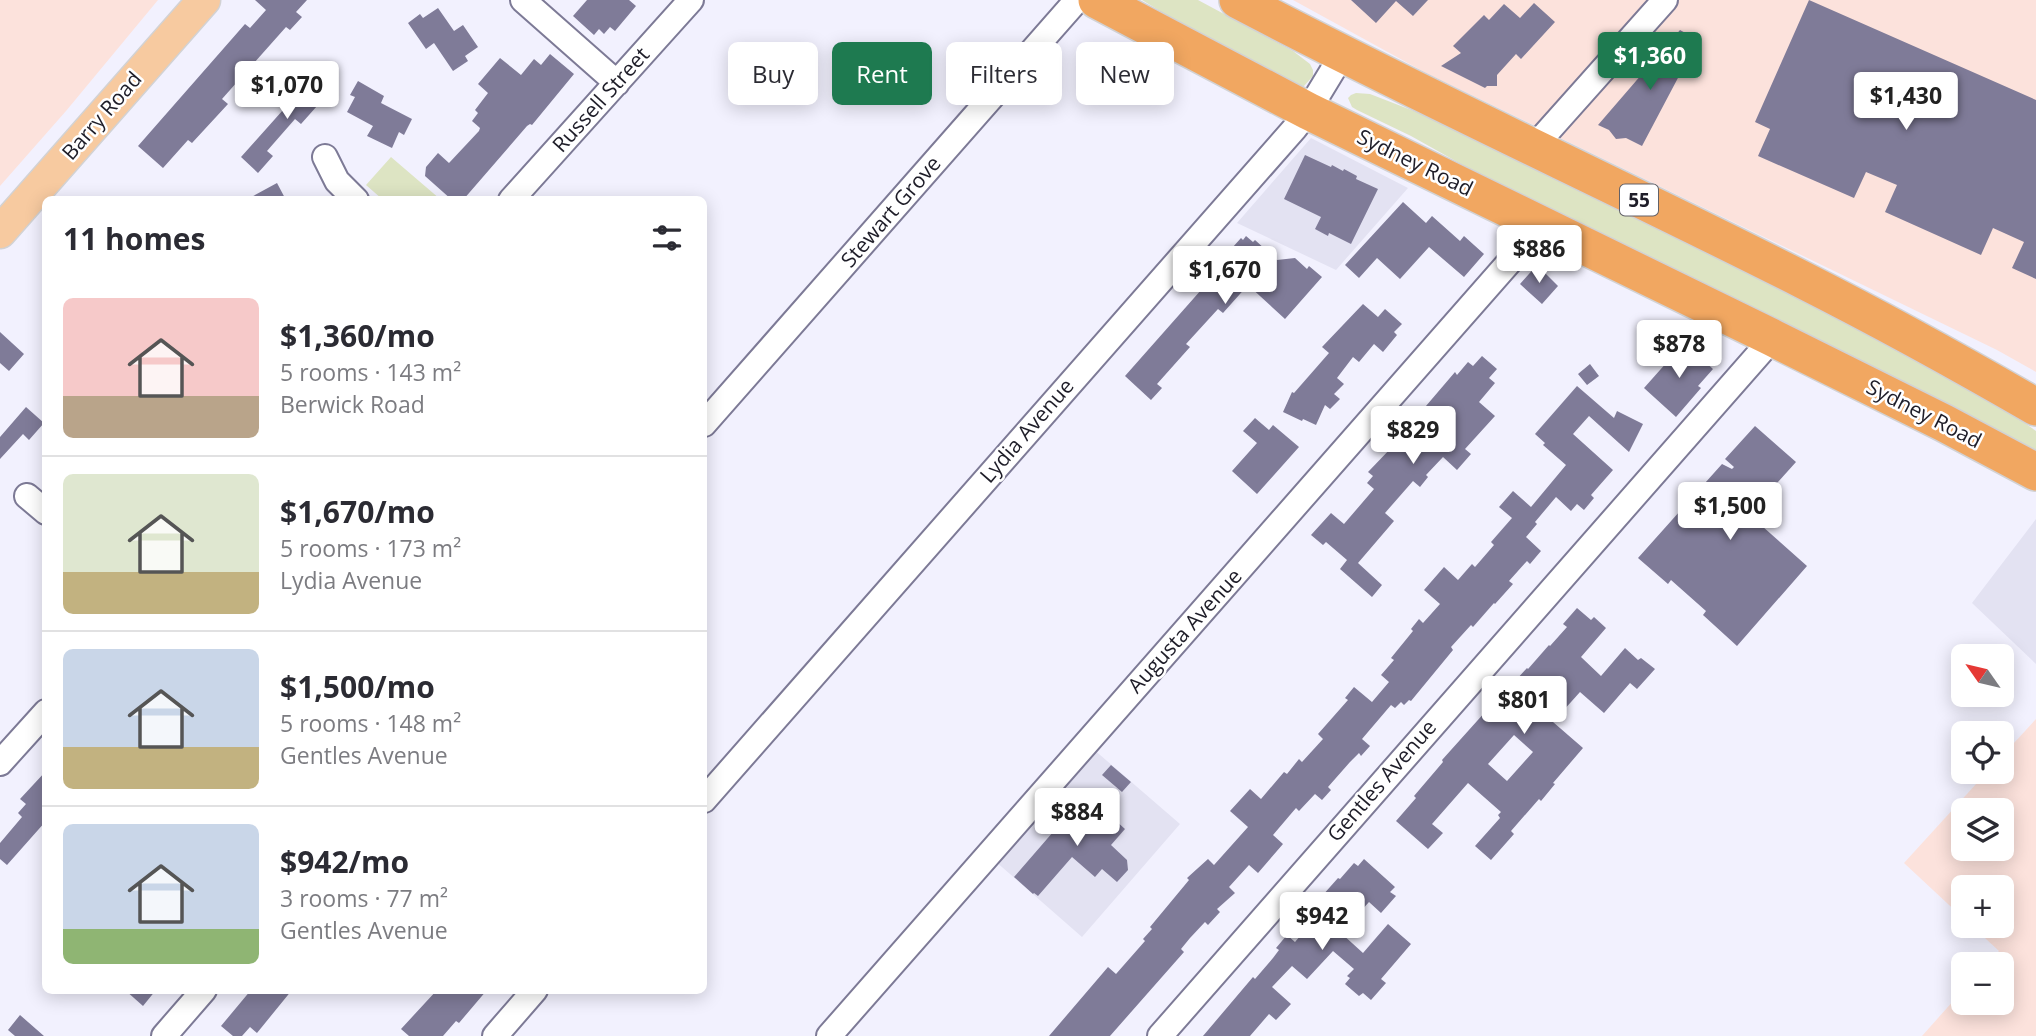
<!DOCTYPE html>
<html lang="en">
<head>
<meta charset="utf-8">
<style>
  body { margin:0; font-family:"Open Sans",sans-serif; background:#f2f2f3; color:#2b2b33; height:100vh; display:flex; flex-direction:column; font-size:26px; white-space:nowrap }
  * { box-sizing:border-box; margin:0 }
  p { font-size:23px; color:#7c7c81 }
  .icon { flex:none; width:38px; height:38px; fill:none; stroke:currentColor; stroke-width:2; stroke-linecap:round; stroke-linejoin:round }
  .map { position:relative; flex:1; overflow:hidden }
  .sheet { position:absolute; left:42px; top:196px; width:665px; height:798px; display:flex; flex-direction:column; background:#fff; border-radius:10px; box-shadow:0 4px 18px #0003 }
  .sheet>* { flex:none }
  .guide { position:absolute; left:728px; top:42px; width:665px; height:63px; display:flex; gap:14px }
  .needle { width:46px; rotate:304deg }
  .fabs { position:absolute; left:1951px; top:644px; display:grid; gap:14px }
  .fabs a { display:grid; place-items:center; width:63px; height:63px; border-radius:10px; background:#fff; box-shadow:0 4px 18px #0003; font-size:35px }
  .price { position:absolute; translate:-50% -60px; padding:0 16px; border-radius:7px; background:#fff; color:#222; font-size:23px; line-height:46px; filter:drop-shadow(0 2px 4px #0008) }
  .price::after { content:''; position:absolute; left:50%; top:42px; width:21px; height:16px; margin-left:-10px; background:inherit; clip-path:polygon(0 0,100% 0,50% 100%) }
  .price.current { background:#1e7a50; color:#fff }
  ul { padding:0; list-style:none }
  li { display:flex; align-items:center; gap:21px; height:175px; padding:0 21px }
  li+li { border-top:2px solid #e1e1e2 }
  li span { display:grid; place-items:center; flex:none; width:196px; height:140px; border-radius:10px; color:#555 }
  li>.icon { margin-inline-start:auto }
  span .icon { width:84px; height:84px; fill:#fffc; stroke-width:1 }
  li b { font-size:30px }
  h2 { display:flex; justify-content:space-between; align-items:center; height:84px; padding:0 21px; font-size:30px }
  .tag { padding:0 24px; border-radius:10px; background:#fff; box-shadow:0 4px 18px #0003; font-size:24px; line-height:63px }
  .tag.current { background:#1e7a50; color:#fff }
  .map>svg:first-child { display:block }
  .built { fill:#e3e2f2 }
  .industrial { fill:#fce2dc; fill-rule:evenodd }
  .green { fill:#dde4c3 }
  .building { fill:#7f7b98; fill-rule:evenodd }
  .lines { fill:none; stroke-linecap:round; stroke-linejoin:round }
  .minor-casing { stroke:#7d7a96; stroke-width:28 }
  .major-casing { stroke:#d2d2d4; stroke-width:35 }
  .highway-casing { stroke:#d2d2d4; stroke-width:40 }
  .minor { stroke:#fff; stroke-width:24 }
  .major { stroke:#f7caa0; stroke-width:32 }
  .highway { stroke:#f1a761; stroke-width:37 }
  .labels { text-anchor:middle; stroke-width:5; stroke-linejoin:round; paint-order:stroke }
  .shield { fill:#fff; stroke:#626168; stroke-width:2 }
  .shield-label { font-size:19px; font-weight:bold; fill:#1e1d28 }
  .street-label { font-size:21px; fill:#1e1d28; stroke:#fff }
</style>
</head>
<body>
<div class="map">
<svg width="2036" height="1036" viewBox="0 0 2036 1036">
  <rect width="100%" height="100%" fill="#f2f1fe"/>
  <!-- built -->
  <path class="built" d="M1311,138L1408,188L1336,270L1237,223Z
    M2036,519V664L1972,603Z
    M1092,748L1180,824L1082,937L995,861Z"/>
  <!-- industrial -->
  <path class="industrial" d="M0,0H158L66,111L0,186Z
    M1293,0H2036V372L1997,350L1426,73Z
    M2036,719V1036H1922L1963,990L1964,1003H2002V964H1987L1999,951L1972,926H2002V887H1964L1963,918L1904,863L1987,772H2002V756ZM1964,810H2002V849H1964Z"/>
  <!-- green -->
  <path class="green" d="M1142,0H1198L1293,51L1310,64L1313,70V76L1304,86L1294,87L1217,46Z
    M1356,93L1370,94L1419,113L1613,201L1982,393L2036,431V457L1511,192L1411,136L1357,110L1352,107L1348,98L1351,95Z
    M391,157L440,199H382L366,185Z"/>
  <!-- building -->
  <path class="building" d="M255,0H307L296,12L302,17L290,30L286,27L222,99L228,104L192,143L188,140L163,168L138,146L245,24L250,28L266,10Z
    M587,0H629L636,6L615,31L610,27L604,34L599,29L594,35L573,16Z
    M1351,0H1428L1413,16L1396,1L1376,23Z
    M1809,0L2036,100V279L2012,268L2024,242L1993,228L1981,255L1885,212L1897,185L1866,172L1854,198L1758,156L1770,129L1755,122Z
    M1534,3L1555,22L1521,59L1516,54L1497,75V86H1487L1485,88L1441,66L1461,53L1453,46L1484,15L1489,20L1504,4L1520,18Z
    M438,8L454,31L463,25L478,47L465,56L468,61L453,71L434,43L426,49L408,23L420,14L423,18Z
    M1680,30L1698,40L1642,146L1626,138L1616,139L1609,130L1598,125Z
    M550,54L574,74L532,125L530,124L527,126L463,200H452L425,176L426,167L438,153L449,163L479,131L480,128L472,121L478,113L475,110L488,93L478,84L500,58L521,75L534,59L541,65Z
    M316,73L333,88L301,124L295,119L267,151L273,156L258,173L241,157Z
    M358,81L384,96L381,103L412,119L404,135L399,132L392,148L367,136L373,126L347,112L355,97L350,95Z
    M1305,155L1331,167L1332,165L1343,171L1344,169L1357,176L1356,179L1378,189L1351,244L1329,233L1328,236L1315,229L1321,217L1284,199Z
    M277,183L286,200H246Z
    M1403,202L1426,223L1432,216L1460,241L1464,236L1484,254L1464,277L1429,247L1400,279L1377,258L1359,278L1345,265Z
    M1246,236L1253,242L1255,240L1277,260L1295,258L1307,269L1309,266L1322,277L1285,319L1248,285L1223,313L1218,309L1186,344L1190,347L1157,384L1162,388L1151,400L1125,376L1209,281L1217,288L1236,268L1224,257L1241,238L1243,240Z
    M1537,265L1558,286L1542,304L1520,284Z
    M1363,304L1378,317L1385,309L1402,324L1394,332L1397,335L1383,352L1374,344L1359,362L1353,357L1337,378L1344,384L1334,394L1340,399L1330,409L1325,405L1316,425L1303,419L1302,421L1283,412L1292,392L1294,393L1329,353L1322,347Z
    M0,332L24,354L9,371L0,363Z
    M1684,343L1713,369L1698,386L1701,388L1676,417L1644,388Z
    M1482,356L1497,369L1489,378L1495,383L1479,402L1495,416L1465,449L1471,454L1457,470L1443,457L1426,475L1428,477L1420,487L1413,481L1385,513L1394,521L1358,563L1382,585L1372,597L1340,569L1347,560L1326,542L1323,545L1311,535L1331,513L1344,524L1374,489L1367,483L1373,476L1368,472L1393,446L1395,448L1424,416L1420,413L1455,372L1457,375L1468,362L1473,366Z
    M1590,364L1599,376L1587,385L1578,374Z
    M1577,386L1614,418L1617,411L1643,424L1629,452L1589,416L1573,434L1613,470L1591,495L1594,498L1584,510L1577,504L1571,511L1556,497L1535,522L1537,524L1526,537L1541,551L1530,564L1527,561L1509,581L1513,584L1495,604L1494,603L1473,627L1471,625L1451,647L1453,650L1411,701L1409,700L1404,705L1401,702L1395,708L1391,705L1362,739L1370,746L1361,756L1359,753L1350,762L1328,787L1331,790L1322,800L1315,794L1299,811L1296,808L1290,815L1273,835L1283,844L1258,873L1249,865L1229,887L1235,893L1217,909L1220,912L1208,925L1205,922L1190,938L1181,949L1184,952L1110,1036H1049L1108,967L1116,974L1145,941L1143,939L1152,929L1150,927L1189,880L1187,878L1208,859L1214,865L1248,827L1230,811L1250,789L1261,799L1284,772L1287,774L1299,759L1302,762L1323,739L1318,734L1348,700L1345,698L1354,687L1372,702L1389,682L1381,675L1394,660L1391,658L1413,631L1411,629L1419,619L1423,623L1440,604L1424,590L1444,567L1458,580L1472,564L1475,567L1494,545L1491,542L1512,518L1499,507L1513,491L1531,507L1566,465L1543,445L1545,443L1535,434Z
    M26,407L44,423L29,440L23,434L0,459V437Z
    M1255,418L1269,430L1273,425L1299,447L1257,494L1232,471L1257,443L1243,431Z
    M1755,426L1796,462L1751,512L1764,523L1762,526L1807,566L1737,646L1703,615L1706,611L1671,580L1668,584L1638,558L1722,464L1732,469L1734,467L1725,459Z
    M1577,608L1591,620L1594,617L1606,628L1581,657L1601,676L1625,648L1638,660L1641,658L1655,669L1637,689L1630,683L1604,713L1580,692L1553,722L1583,748L1553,783L1555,784L1541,801L1539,799L1511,831L1514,834L1491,860L1475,846L1500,818L1498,815L1501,812L1468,783L1432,824L1443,833L1428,849L1396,821L1416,798L1414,796L1443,762L1442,760L1486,711L1484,709L1504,687L1507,690L1527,668L1528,669L1549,645L1550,646L1567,627L1563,624ZM1514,735L1533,752L1507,781L1488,764Z
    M1111,765L1131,782L1122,792L1102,775Z
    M46,771V821L7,865L0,859V843L22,817L18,813L26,804L20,799Z
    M1086,794L1125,829L1111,845L1127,860L1128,870L1117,882L1102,869L1095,877L1072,857L1038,896L1034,893L1033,894L1014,877Z
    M1364,859L1395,887L1390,892L1396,896L1381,913L1369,902L1341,933L1363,953L1388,924L1411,944L1381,979L1386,983L1371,1000L1363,993L1359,996L1345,984L1350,978L1347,976L1354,969L1333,951L1307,979L1292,966L1272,987L1291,1004L1276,1020L1269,1014L1250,1036H1203L1253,977L1255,979L1273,958L1279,950L1276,948L1287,935L1295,942L1313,921L1306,914L1338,878L1340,879L1354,863L1358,866Z
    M125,990H156L143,1006Z
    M251,990H292L257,1033L250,1027L242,1036H233L221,1026Z
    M437,990H487L459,1023L456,1021L443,1036H409L401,1029Z
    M20,1015L44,1036H15L8,1030Z"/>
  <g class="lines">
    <!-- minor casing -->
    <g class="minor-casing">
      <path id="minor" d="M523,0L617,83
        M1533,148L1665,0
        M325,157L337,181L356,200
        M511,200L691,0
        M704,424L1077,0
        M27,496L46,512
        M0,763L46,712
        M704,800L1295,128L1308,111L1342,55
        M164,1036L204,990
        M495,1036L535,990
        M829,1036L1519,251L1530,234L1534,222
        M1160,1036L1773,338"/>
    </g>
    <!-- major casing -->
    <g class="major-casing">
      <path id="major" d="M0,232L204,0"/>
    </g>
    <!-- highway casing -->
    <g class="highway-casing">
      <path id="highway" d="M1097,0L1308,111L1773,338L1944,423L2036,472
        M1238,0C1424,98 1616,185 1803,280C1882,320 1960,363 2036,407"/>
    </g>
    <!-- minor -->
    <use href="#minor" class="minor"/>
    <!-- major -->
    <use href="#major" class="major"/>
    <!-- highway -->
    <use href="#highway" class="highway"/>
  </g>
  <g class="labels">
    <!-- shield labels -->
    <rect class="shield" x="1620" y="184.5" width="38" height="31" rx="5"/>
    <g class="shield-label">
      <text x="1639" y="207">55</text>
    </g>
    <!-- street labels -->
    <g class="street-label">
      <text transform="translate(601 100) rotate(-48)" y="7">Russell Street</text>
      <text transform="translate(102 116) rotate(-49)" y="7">Barry Road</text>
      <text transform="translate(1415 163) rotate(26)" y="7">Sydney Road</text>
      <text transform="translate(891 212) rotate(-49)" y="7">Stewart Grove</text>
      <text transform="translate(1924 414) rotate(27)" y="7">Sydney Road</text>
      <text transform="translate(1027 431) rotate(-49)" y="7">Lydia Avenue</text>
      <text transform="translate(1185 631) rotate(-48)" y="7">Augusta Avenue</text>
      <text transform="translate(1382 781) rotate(-49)" y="7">Gentles Avenue</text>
    </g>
  </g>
</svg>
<div class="fabs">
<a><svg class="needle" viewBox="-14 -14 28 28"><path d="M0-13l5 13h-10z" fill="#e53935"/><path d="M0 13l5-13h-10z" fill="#7c7c81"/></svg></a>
<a><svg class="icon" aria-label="locate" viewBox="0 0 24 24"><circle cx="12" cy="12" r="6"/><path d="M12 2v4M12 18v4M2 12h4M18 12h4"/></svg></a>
<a><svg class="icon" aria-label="layers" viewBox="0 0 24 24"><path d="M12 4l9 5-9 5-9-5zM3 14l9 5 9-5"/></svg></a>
<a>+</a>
<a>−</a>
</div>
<b class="price current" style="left:1650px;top:92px">$1,360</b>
<b class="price" style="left:287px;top:121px">$1,070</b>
<b class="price" style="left:1906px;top:132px">$1,430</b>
<b class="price" style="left:1539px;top:285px">$886</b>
<b class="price" style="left:1225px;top:306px">$1,670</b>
<b class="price" style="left:1679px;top:380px">$878</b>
<b class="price" style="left:1413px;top:466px">$829</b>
<b class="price" style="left:1730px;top:542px">$1,500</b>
<b class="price" style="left:1524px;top:736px">$801</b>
<b class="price" style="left:1077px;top:848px">$884</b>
<b class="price" style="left:1322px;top:952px">$942</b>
<div class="guide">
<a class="tag">Buy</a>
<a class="tag current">Rent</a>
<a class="tag">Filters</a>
<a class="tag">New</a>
</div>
<section class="sheet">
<h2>11 homes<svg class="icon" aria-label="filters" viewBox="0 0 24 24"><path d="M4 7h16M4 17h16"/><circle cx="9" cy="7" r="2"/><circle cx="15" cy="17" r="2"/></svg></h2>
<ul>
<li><span style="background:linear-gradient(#f6c9c9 70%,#b9a48a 0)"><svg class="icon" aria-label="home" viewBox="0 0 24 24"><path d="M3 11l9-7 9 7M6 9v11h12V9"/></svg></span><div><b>$1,360/mo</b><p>5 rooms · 143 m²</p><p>Berwick Road</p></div></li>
<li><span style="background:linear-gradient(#dfe7d0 70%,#c2b280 0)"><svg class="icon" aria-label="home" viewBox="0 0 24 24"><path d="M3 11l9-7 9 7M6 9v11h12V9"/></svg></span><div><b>$1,670/mo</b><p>5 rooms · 173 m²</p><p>Lydia Avenue</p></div></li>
<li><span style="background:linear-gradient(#c9d6e8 70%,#c2b280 0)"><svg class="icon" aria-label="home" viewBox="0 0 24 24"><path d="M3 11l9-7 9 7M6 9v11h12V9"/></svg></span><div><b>$1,500/mo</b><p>5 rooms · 148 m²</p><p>Gentles Avenue</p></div></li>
<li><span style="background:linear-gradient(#c9d6e8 75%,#8fb573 0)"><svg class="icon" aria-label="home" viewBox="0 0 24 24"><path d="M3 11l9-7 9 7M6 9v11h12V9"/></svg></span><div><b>$942/mo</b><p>3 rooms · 77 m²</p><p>Gentles Avenue</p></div></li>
</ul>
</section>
</div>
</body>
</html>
